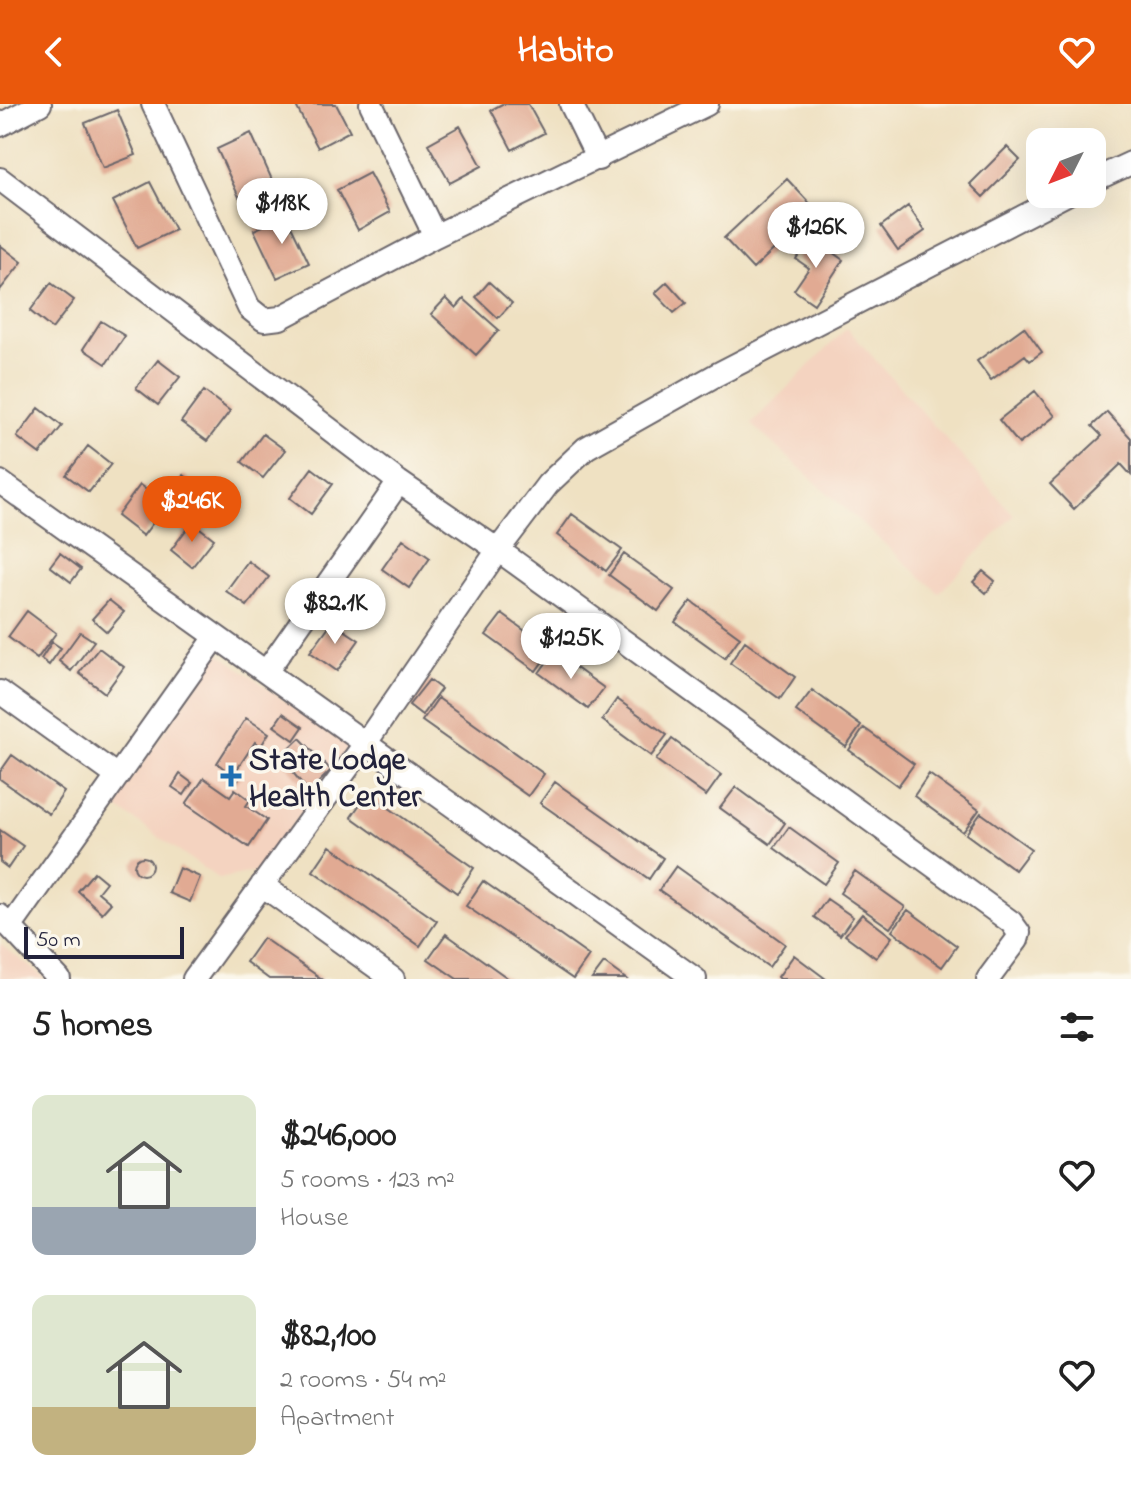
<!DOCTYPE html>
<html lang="en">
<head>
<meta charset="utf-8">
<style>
  body { margin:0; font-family:"Indie Flower",sans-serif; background:#f6f6f6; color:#222; height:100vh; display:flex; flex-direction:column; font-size:30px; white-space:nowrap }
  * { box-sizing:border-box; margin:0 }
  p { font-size:26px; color:#767676 }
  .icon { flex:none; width:44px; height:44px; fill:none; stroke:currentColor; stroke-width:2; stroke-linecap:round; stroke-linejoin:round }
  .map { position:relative; height:875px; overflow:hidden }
  .sheet { display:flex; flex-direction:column; background:#fff; flex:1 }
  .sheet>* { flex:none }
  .needle { width:52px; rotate:228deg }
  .controls { position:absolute; left:1026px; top:24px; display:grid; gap:16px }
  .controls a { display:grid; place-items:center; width:80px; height:80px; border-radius:16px; background:#fff; box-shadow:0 8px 32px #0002; font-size:40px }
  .scale { position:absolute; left:24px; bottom:20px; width:160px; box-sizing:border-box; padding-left:8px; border:4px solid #22223b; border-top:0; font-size:22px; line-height:28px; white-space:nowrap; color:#22223b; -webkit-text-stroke:6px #fbf7ec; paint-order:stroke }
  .price { position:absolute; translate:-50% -68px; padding:0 18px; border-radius:28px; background:#fff; color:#222; font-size:26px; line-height:52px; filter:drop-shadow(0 2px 4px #0008) }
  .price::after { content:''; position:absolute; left:50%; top:48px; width:24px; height:18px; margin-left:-12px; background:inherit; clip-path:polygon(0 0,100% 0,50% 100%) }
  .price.active { background:#ea580c; color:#fff }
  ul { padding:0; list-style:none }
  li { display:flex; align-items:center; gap:24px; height:200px; padding:0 32px }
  li span { display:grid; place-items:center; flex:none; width:224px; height:160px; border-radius:16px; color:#555 }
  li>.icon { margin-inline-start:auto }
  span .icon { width:96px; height:96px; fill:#fffc; stroke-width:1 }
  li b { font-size:34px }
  h2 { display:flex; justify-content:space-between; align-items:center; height:96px; padding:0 32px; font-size:34px }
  header { display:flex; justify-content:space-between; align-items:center; height:104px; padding:0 32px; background:#ea580c; color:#fff; font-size:36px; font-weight:700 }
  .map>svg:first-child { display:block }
  .built { fill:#f4d3c0 }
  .building { fill:#e1aa93 }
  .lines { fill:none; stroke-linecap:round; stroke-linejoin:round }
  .minor-casing { stroke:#6a656a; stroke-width:26 }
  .minor { stroke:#fff; stroke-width:22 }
  .poi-dot { fill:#1f6fb2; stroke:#fbf7ec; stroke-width:3 }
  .labels { text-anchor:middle; stroke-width:7; stroke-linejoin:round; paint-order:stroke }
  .poi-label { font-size:32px; font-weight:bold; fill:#22223b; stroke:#fbf7ec; text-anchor:start }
</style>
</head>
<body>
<header><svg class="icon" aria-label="back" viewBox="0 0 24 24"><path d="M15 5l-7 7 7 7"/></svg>Habito<svg class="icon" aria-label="heart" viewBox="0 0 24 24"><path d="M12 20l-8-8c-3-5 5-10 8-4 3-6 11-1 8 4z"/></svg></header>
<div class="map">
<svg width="1131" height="875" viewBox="0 0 1131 875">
  <rect width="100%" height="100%" fill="#fbf7ec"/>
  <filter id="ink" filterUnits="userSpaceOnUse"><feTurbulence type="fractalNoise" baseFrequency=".0125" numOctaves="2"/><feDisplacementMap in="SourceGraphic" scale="16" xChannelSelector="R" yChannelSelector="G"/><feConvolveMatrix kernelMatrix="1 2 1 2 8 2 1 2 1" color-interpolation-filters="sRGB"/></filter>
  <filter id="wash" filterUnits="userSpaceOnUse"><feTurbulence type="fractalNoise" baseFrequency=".006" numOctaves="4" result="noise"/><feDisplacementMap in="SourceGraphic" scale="32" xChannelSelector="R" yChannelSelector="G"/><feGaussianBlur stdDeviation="1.8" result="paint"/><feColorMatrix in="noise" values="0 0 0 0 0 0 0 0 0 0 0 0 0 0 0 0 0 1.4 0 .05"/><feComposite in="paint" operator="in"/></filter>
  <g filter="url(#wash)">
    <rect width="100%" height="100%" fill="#efe1c2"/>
    <!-- built -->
    <path class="built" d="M847,224L1014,411L939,489L751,320Z
      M219,549L349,643L260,766L219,775L113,701Z
      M0,840L46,875H0Z"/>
    <g id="blocks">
      <!-- building -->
      <path class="building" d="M304,0H336L350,27L318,44L297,4Z
        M502,0H528L544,29L512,46L491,6Z
        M117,6L136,51L103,64L85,19Z
        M460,22L482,62L450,79L428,40Z
        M251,29L273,78L239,93L217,45Z
        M1007,43L1020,56L983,93L970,80Z
        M369,69L390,108L358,126L337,86Z
        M787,75L816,106L753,165L724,134Z
        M150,78L175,126L137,144L113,97Z
        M908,102L925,127L898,146L881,122Z
        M286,111L309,159L277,174L254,126Z
        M811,133L843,156L814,200L794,186L809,164L796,155Z
        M0,141L22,158L0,186Z
        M489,178L512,199L498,214L476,193Z
        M667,178L686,199L674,209L655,189Z
        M51,179L74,196L52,225L30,207Z
        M446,194L456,204L464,195L499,226L476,251L431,210Z
        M101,217L125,232L106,260L83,245Z
        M1024,223L1042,248L1030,257L1025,251L991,276L977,257Z
        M158,256L180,273L158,301L136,284Z
        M204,287L230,307L207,337L181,318Z
        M1035,287L1055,312L1019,340L999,316Z
        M39,304L62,322L40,350L17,333Z
        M1107,308L1131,334V371L1121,360L1074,405L1050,380L1102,332L1092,322Z
        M263,330L285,346L263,374L242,358Z
        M88,342L111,360L89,388L66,371Z
        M312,364L333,380L311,410L290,394Z
        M184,371L196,382L176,405L164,395Z
        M140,381L166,401L143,432L117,412Z
        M572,410L622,446L606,467L557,431Z
        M192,418L214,435L192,463L171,446Z
        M403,435L430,454L409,484L382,465Z
        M60,449L81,465L71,478L50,462Z
        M624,450L674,486L658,507L609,471Z
        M248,457L269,473L247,502L226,487Z
        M983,467L995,477L986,489L973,478Z
        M340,489L362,502L354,516L331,503Z
        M109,496L124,508L107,528L92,515Z
        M691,497L740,533L725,554L675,518Z
        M27,507L56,529L37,555L8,533Z
        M502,510L551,546L536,567L486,531Z
        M332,518L359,536L337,567L310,548Z
        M80,528L94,537L71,567L59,557Z
        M745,537L795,573L780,595L730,559Z
        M52,538L61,544L49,561L41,555Z
        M99,544L124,563L105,589L79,569Z
        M554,548L604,584L588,605L539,569Z
        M429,576L441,585L422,611L409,601Z
        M812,586L861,622L846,643L796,607Z
        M438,594L544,670L528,692L422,617Z
        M617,595L667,631L651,652L602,616Z
        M283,609L303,623L294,636L274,622Z
        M246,614L269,629L261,642L255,638L236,667L242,671L236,679L224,672L227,667L217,659Z
        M864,624L914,660L898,682L849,646Z
        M300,634L331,666L309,688L280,653Z
        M672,635L721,671L706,692L656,656Z
        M12,651L64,688L49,710L0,675V668Z
        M180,670L192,679L184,691L172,683Z
        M929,670L979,706L963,728L914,692Z
        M204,674L230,692L235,685L250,696L246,702L267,716L249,743L186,700Z
        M555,678L663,754L649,775L540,699Z
        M736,683L785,719L770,740L720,704Z
        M368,689L474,764L457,789L351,713Z
        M981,709L1031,745L1015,766L966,730Z
        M789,723L839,759L824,780L774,744Z
        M0,726L23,742L8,764L0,758Z
        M330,742L437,817L420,842L313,767Z
        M134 762a9 9 0 1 1 18 0a9 9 0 1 1-18 0Z
        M676,762L785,840L769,863L659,786Z
        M179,764L200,773L190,798L169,789Z
        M855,767L905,803L890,824L840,789Z
        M94,768L106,778L98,788L111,799L102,809L78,787Z
        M483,777L589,852L573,875L466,802Z
        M827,795L853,813L840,831L814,813Z
        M908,806L957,842L942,863L892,827Z
        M862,810L892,833L876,854L845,831Z
        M446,830L509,875H457L428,855Z
        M263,834L322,875H269L246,858Z
        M794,851L826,875H780L778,873Z
        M604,859L626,875H592Z"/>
    </g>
  </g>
  <g filter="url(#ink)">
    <use href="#blocks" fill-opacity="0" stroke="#6a656a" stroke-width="2"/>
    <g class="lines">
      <!-- minor casing -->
      <g class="minor-casing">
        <path id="minor" d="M153,0L249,204L264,216L280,214L435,132L707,0
          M371,0L435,132
          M571,0L598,55
          M0,21L40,0
          M0,75L399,378L498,446L1011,818L1019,829L1017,836L988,875
          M1092,77L1131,59
          M0,378L695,875
          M266,568L399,378
          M0,588L117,672
          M262,781L393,875
          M0,812L59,875
          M12,821L216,533
          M194,875L365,640L498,446L548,380L586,344L716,271L1067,90"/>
      </g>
      <!-- minor -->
      <use href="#minor" class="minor"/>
    </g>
  </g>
  <!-- markers -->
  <path class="poi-dot" d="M227 660h8v8h8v8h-8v8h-8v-8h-8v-8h8z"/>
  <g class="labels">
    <!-- poi labels -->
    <g class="poi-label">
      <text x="249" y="665">State Lodge<tspan x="249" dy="37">Health Center</tspan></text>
    </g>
  </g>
</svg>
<div class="controls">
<a><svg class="needle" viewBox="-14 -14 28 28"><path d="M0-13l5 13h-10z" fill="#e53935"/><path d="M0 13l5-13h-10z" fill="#767676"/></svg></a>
</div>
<div class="scale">50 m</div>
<b class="price" style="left:282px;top:142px">$118K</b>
<b class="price" style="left:816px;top:166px">$126K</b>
<b class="price active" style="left:192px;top:440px">$246K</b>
<b class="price" style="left:335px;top:542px">$82.1K</b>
<b class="price" style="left:571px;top:577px">$125K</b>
</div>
<section class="sheet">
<h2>5 homes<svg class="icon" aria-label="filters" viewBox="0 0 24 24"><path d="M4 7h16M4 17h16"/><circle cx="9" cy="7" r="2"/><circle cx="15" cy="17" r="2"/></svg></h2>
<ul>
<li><span style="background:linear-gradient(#dfe7d0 70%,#9aa5b1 0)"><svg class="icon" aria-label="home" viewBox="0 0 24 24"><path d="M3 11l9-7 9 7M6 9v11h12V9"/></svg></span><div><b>$246,000</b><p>5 rooms · 123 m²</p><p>House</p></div><svg class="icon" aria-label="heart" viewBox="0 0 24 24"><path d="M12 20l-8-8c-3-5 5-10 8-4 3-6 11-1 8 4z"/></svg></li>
<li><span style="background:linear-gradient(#dfe7d0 70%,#c2b280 0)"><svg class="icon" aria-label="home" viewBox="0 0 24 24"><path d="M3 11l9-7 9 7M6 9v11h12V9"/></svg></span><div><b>$82,100</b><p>2 rooms · 54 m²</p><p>Apartment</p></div><svg class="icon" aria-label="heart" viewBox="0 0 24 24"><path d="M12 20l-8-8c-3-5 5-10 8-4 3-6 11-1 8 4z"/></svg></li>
</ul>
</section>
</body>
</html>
